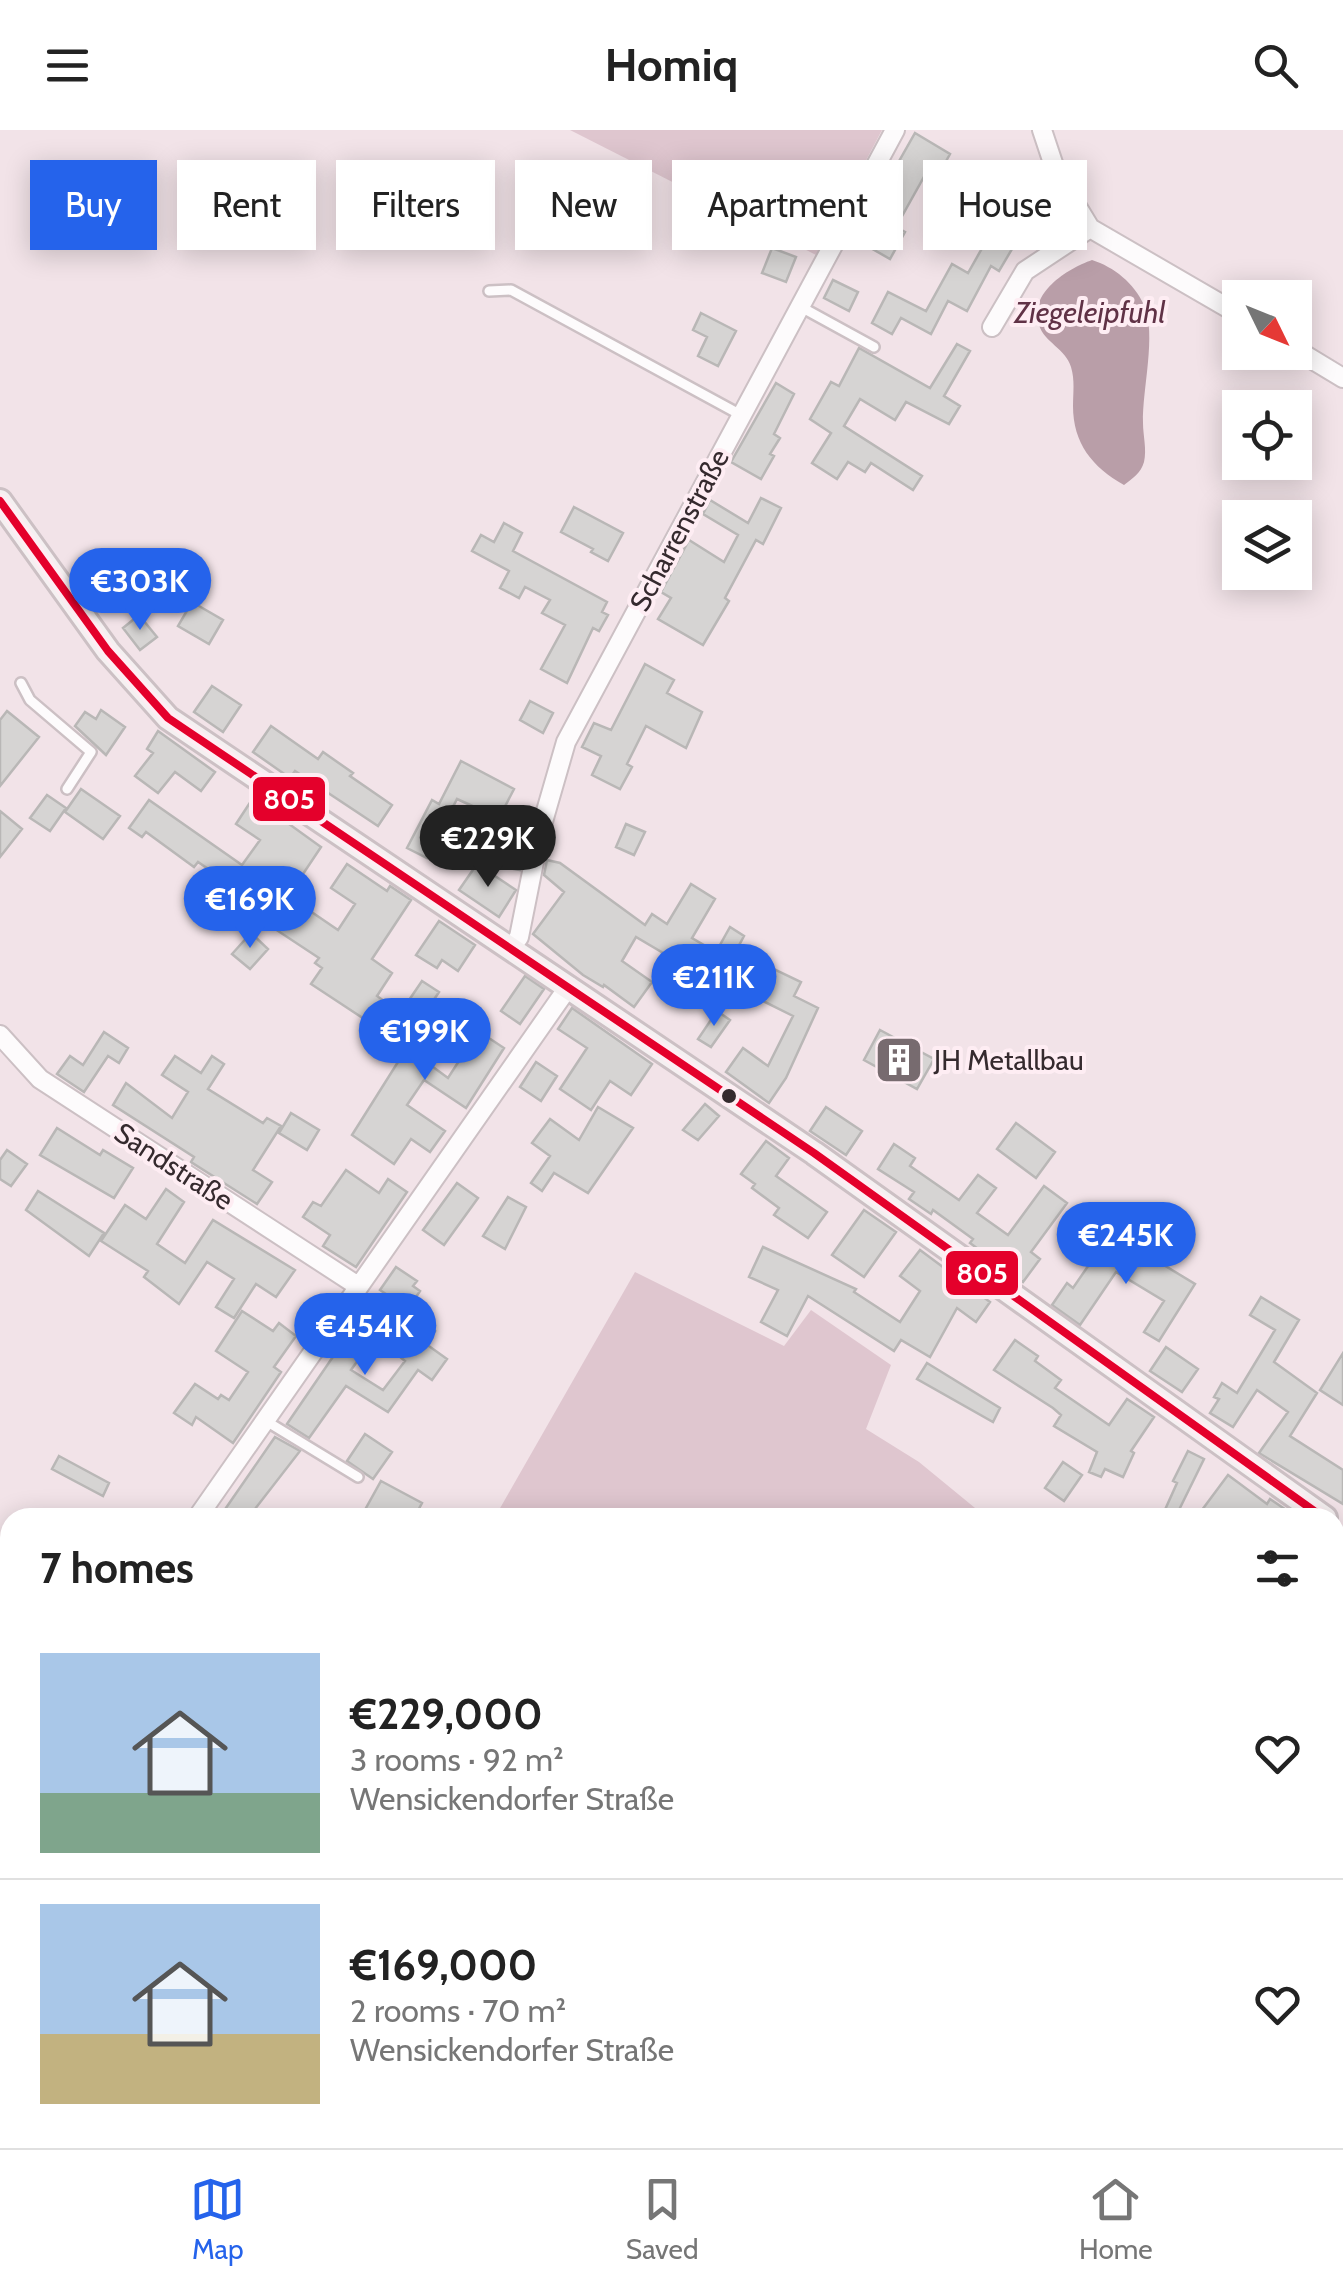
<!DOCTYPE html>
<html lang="en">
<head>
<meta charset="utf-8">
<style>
  body { margin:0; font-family:Cabin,sans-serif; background:#f2f2f2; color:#222; height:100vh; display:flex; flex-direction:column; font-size:38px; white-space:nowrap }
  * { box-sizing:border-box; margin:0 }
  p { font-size:32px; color:#767676 }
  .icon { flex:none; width:55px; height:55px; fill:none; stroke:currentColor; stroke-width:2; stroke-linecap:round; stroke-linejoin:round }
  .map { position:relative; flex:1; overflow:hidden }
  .details { position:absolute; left:0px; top:1378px; width:1345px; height:642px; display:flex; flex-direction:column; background:#fff; border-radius:30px 30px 0 0; box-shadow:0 5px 25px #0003 }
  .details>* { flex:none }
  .guide { position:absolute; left:30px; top:30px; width:1285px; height:90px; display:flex; gap:20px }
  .needle { width:65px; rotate:133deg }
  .tools { position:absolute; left:1222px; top:150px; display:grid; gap:20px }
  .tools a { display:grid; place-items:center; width:90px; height:90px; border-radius:0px; background:#fff; box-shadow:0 5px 25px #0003; font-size:50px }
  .price { position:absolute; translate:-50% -85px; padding:0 22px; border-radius:35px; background:#2563eb; color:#fff; font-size:32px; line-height:65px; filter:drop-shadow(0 2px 5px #0008) }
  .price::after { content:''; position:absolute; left:50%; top:60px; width:30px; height:22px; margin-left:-15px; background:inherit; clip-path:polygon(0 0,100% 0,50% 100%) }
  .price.selected { background:#222; color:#fff }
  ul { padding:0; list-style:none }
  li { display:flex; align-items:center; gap:30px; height:250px; padding:0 40px }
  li+li { border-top:2px solid #e0e0e0 }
  li span { display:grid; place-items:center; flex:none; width:280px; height:200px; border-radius:0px; color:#555 }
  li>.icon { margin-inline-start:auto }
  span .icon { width:120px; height:120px; fill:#fffc; stroke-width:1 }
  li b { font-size:42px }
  h2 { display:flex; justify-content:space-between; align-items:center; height:120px; padding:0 40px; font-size:42px }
  .tag { padding:0 35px; border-radius:0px; background:#fff; box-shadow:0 5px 25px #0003; font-size:35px; line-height:90px }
  .tag.selected { background:#2563eb; color:#fff }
  header { display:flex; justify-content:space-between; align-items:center; height:130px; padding:0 40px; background:#fff; font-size:45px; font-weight:700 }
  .menu { display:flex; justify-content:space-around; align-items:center; height:140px; border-top:2px solid #e0e0e0; background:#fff; font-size:28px; color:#767676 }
  .menu a { display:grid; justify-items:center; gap:5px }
  .menu .selected { color:#2563eb }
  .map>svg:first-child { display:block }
  .green { fill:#dfc6cf }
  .water { fill:#b99ea8 }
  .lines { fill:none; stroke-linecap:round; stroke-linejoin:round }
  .stream { stroke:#b99ea8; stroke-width:5 }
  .building { fill:#d6d4d3; stroke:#b9b7b6; stroke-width:2.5 }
  .lane-casing { stroke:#ccc0c4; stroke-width:14 }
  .street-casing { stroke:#ccc0c4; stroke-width:22 }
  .secondary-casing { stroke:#ccc0c4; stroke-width:28 }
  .lane { stroke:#fdfbfc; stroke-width:9 }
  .street { stroke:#fdfbfc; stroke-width:18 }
  .secondary { stroke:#f5f0f1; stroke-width:22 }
  .bus-1-casing { stroke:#feedf3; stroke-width:15 }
  .bus-1 { stroke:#e4002b; stroke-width:8 }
  .bus-dot { fill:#352a2e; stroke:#feedf3; stroke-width:4 }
  .labels { text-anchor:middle; stroke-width:8; stroke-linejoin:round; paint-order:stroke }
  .street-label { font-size:28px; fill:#352a2e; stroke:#feedf3 }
  .poi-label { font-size:28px; fill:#352a2e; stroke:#feedf3; text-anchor:start }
  .water-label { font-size:30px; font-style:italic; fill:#603246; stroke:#feedf3 }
  .line-badge { stroke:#feedf3; stroke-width:4 }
  .badge-label { font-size:28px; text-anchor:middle; font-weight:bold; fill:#fff }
</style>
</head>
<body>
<header><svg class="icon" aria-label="menu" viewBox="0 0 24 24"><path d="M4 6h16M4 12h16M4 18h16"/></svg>Homiq<svg class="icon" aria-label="search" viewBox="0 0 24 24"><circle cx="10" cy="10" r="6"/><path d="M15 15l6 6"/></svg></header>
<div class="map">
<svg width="1343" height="2018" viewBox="0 0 1343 2018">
  <rect width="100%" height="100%" fill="#f2e3e8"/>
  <!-- green -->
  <path class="green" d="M570,0H882L816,125Z
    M635,1142L784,1216L811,1180L891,1235L866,1299L919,1332L986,1387H495Z
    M10,1976V2010H844L840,2018H0V1982Z"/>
  <!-- water -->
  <path class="water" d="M1092,130C1114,137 1134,153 1144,175C1157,204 1142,260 1143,293C1143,305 1147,320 1144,332C1141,343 1133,348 1124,355C1092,337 1073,313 1073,276C1073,263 1075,250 1071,237C1066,219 1044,212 1039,195C1028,163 1067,139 1092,130Z"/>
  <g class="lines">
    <!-- stream -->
    <path class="stream" d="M102,2010L104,2018"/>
  </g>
  <!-- building -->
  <path class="building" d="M915,3L950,24L935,51L925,45L896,97L905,102L890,129L855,109Z
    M979,39L997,59L978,75L961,55Z
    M1040,69L1065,84L1048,111L1030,101L1027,92Z
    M989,106L1012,119L999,141L991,136L967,181L948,171L931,204L901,188L892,204L872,193L888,162L926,181L952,134L968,143Z
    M772,118L796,127L786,152L762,143Z
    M833,150L858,162L849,181L824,168Z
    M701,183L736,201L718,236L698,226L707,207L693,200Z
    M957,214L970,221L944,266L960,276L949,294L906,272L895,290L860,269L844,296L922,346L913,360L871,333L865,342L848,332L837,349L812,333L831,303L810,289L831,252L839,256L859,218L930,258Z
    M776,253L794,264L774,304L780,308L770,324L774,326L761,349L731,332Z
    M761,368L781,378L763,414L756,410L725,468L729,471L703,515L658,489L671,468L661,462L689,410L724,432L738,405L703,384L710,370L748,393Z
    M574,377L623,403L608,431L591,422L593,419L561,402Z
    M504,393L522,403L513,421L607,472L602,482L608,485L599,501L593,498L567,553L541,539L565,495L542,483L550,470L525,457L519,468L500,458L509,441L472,421L481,405L494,412Z
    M192,472L223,490L209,514L178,496Z
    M139,485L157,507L140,520L123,498Z
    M645,534L674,550L667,563L702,582L686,618L646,596L627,634L632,637L620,659L592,645L601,626L582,617L594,593L611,600Z
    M212,556L241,575L223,602L194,582Z
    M530,571L553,583L543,603L520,590Z
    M101,580L125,597L106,625L75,596L85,582L96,589Z
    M7,581L39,607L0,656V590Z
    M271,596L318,629L323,622L353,643L350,646L392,675L378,696L295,641L290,648L253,622Z
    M158,601L215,642L201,661L175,642L158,663L135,646L153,623L147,619Z
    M461,631L514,659L499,688L457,669L427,728L407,718L432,670L439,674Z
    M81,659L120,686L103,709L65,682Z
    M47,665L66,678L50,701L30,688Z
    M253,668L321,717L287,768L253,746L242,762L198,732L194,737L146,702L142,707L129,698L149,670L242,735L260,710L236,694Z
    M0,681L22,699L0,727Z
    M509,691L529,695L520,740L501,737Z
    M626,694L645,702L634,725L616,717Z
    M547,730L560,733L645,795L652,784L667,794L691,754L715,769L692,808L716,822L730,797L744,806L736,821L801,852L794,866L818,878L786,948L769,973L726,942L743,918L768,936L793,886L721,850L715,861L699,851L702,846L636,807L622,831L652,852L634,877L604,855L603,857L583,845L533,804L564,762L544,745Z
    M347,734L387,761L390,756L411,770L372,829L392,843L377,866L401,883L387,904L311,854L322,838L315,833L319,828L272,797L291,768L338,800L355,774L331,758Z
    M477,734L516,760L499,787L459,760Z
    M439,791L475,815L458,841L442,830L437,838L416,825Z
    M251,803L268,819L250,839L232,824Z
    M525,846L544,859L520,894L501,881Z
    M422,851L439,862L433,871L504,918L466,978L424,950L407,975L445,1001L430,1022L411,1009L394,1034L352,1005L398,932L393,928L403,915L448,948L468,917L405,876Z
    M572,878L652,934L631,965L610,951L591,980L560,959L587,918L558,899Z
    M717,881L730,890L711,917L698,909Z
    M880,900L934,929L917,959L864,930Z
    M104,902L128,918L119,933L108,926L84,962L57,944L70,926L83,935Z
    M175,926L201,943L212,926L224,934L208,959L263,993L267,988L281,996L253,1040L272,1052L257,1074L191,1032L194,1027L113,975L126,953L172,988L188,962L162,945Z
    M536,932L557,946L541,971L520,957Z
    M705,974L719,986L698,1010L683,1000Z
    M598,977L633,998L588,1063L554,1043L542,1061L531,1053L550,1026L532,1013L550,989L579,1010Z
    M826,977L862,1001L846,1025L810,1001Z
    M291,983L319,1000L307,1020L279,1003Z
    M1016,993L1055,1022L1036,1048L997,1019Z
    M57,998L100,1025L103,1020L133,1038L114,1068L40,1025Z
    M766,1011L789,1028L776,1046L827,1082L808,1108L774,1085L779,1078L752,1058L755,1054L741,1044Z
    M894,1014L915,1028L910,1036L959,1070L978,1045L996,1058L977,1083L1008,1105L1044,1056L1067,1073L1031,1122L1040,1129L1023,1152L970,1113L973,1109L933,1080L931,1084L909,1069L914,1062L878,1039Z
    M7,1020L27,1034L11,1056L0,1049V1030Z
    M346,1040L379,1063L388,1049L407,1062L356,1137L323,1116L330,1105L303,1087L313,1072L321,1076Z
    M457,1053L478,1068L444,1115L423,1100Z
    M166,1059L184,1072L157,1114L185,1133L213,1090L295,1140L276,1167L256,1154L234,1188L216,1177L234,1149L207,1132L179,1174L144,1147L148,1141L101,1111L125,1075L146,1089Z
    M38,1061L104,1103L89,1126L26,1080Z
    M508,1067L526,1077L505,1119L483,1106Z
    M864,1080L896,1102L864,1147L832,1125Z
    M1106,1110L1138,1133L1144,1123L1195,1154L1159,1211L1144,1202L1164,1171L1116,1142L1080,1195L1052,1175L1067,1153L1073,1158Z
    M763,1117L856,1159L854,1162L900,1192L920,1161L900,1146L920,1120L990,1172L976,1192L957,1178L930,1227L901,1210L894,1221L808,1166L787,1206L761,1192L778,1160L749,1147Z
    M396,1137L417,1151L413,1156L420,1161L408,1179L380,1160Z
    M1261,1167L1299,1190L1274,1232L1317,1263L1290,1306L1343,1340V1374L1259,1323L1288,1282L1257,1260L1233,1297L1210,1283L1219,1269L1214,1267L1222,1253L1237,1263L1275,1200L1250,1185Z
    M242,1181L273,1201L279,1193L296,1206L274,1237L281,1242L233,1313L196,1287L192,1295L174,1283L195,1254L218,1269L221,1265L229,1270L248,1242L216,1221Z
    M421,1191L435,1201L426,1214L447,1229L432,1250L418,1240L388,1282L346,1256L309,1308L287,1294L352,1199L371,1212L351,1240L383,1260L405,1231L399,1226Z
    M1015,1210L1038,1226L1035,1231L1061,1250L1055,1258L1109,1295L1127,1269L1154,1287L1131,1321L1134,1323L1123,1347L1105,1339L1101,1347L1089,1342L1097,1322L1054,1296L1061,1285L1053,1278L994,1240Z
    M1166,1217L1198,1239L1182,1262L1150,1241Z
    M1343,1223V1275L1320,1260Z
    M927,1233L1000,1278L993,1292L917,1249Z
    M365,1304L392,1322L373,1349L347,1331Z
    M275,1307L300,1321L248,1388H219Z
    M1188,1321L1204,1329L1175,1388L1164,1382L1177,1353L1173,1351Z
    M59,1326L109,1353L103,1366L52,1339Z
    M1063,1332L1082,1345L1064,1371L1045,1358Z
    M1228,1345L1267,1374L1270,1369L1298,1388H1236L1226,1380L1221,1388H1196Z
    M381,1351L422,1373L414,1388H384L366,1378Z"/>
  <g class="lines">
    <!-- lane casing -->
    <g class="lane-casing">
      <path id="lane" d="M489,161L511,160L741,285
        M801,177L874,217
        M21,553L30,570L91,622L67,659
        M266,1291L358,1347"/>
    </g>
    <!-- street casing -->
    <g class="street-casing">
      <path id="street" d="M1042,0L1056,42L1090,98L1240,185
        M992,197L1025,141L1090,98
        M1295,219L1343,248
        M511,818L519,807L540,702L566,612L895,0
        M0,905L40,949L358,1156
        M197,1388L569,856
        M0,1666L10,1657
        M0,1942V1943"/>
    </g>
    <!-- secondary casing -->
    <g class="secondary-casing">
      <path id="secondary" d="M0,371L108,521L168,588L814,1023L1325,1388"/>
    </g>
    <!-- lane -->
    <use href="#lane" class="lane"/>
    <!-- street -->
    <use href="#street" class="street"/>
    <!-- secondary -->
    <use href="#secondary" class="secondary"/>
    <!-- bus-1 casing -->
    <g class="bus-1-casing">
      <path id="bus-1" d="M0,371L108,521L168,588L814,1023L1324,1388"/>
    </g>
    <!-- bus-1 -->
    <use href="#bus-1" class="bus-1"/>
  </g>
  <!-- icons -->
  <defs>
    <g id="building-square" transform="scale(2.5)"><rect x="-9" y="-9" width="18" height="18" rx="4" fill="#776b6f" stroke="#feedf3"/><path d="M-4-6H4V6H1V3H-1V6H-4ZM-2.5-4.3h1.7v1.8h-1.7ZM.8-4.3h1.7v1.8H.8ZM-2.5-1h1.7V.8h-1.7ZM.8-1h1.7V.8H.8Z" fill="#fff"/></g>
  </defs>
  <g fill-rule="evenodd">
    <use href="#building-square" x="899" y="930"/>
  </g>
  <!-- markers -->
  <circle class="bus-dot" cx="729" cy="966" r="9"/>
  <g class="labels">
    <!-- street labels -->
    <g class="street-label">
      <text transform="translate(679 400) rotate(-62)" y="10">Scharrenstraße</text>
      <text transform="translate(174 1036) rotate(33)" y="10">Sandstraße</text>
    </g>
    <!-- poi labels -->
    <g class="poi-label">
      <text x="934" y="940">JH Metallbau</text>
    </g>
    <!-- water labels -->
    <g class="water-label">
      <text x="1090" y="193">Ziegeleipfuhl</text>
    </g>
  </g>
  <g class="line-badge">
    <rect x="251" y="645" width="76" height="48" rx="10" fill="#e4002b"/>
    <rect x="944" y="1119" width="76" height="48" rx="10" fill="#e4002b"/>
  </g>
  <g class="badge-label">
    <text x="289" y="679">805</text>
    <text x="982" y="1153">805</text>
  </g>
</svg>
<div class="tools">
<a><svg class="needle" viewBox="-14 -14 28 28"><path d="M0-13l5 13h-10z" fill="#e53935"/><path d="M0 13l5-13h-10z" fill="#767676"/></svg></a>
<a><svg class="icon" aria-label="locate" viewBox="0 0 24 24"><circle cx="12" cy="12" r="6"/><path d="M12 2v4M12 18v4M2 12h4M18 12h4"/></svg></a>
<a><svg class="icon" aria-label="layers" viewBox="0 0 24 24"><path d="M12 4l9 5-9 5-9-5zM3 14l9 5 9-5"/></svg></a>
</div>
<b class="price" style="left:140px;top:503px">€303K</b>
<b class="price selected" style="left:488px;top:760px">€229K</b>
<b class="price" style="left:250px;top:821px">€169K</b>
<b class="price" style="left:714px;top:899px">€211K</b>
<b class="price" style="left:425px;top:953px">€199K</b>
<b class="price" style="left:1126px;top:1157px">€245K</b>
<b class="price" style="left:365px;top:1248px">€454K</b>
<div class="guide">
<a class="tag selected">Buy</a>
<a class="tag">Rent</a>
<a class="tag">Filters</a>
<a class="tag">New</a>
<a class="tag">Apartment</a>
<a class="tag">House</a>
</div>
<section class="details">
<h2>7 homes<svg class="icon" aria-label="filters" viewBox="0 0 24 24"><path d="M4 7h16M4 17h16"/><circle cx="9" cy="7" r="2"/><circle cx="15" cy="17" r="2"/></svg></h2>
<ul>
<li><span style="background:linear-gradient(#a9c7e8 70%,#7fa58c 0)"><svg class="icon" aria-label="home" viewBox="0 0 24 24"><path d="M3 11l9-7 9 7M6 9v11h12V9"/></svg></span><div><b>€229,000</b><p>3 rooms · 92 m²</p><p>Wensickendorfer Straße</p></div><svg class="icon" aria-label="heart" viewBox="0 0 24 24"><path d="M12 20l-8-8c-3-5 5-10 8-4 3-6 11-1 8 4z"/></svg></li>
<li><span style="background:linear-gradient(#a9c7e8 65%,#c2b280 0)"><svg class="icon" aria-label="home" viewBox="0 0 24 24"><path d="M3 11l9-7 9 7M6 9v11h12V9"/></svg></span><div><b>€169,000</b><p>2 rooms · 70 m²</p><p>Wensickendorfer Straße</p></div><svg class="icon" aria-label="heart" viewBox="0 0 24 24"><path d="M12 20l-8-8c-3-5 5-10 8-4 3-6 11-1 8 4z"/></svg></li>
</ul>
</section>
</div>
<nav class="menu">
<a class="selected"><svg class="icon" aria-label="map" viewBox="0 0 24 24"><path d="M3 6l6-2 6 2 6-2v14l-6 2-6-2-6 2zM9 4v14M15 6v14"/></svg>Map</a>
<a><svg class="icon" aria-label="saved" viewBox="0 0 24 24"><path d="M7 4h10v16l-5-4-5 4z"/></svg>Saved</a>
<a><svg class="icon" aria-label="home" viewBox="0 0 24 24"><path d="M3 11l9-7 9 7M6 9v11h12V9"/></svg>Home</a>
</nav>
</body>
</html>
